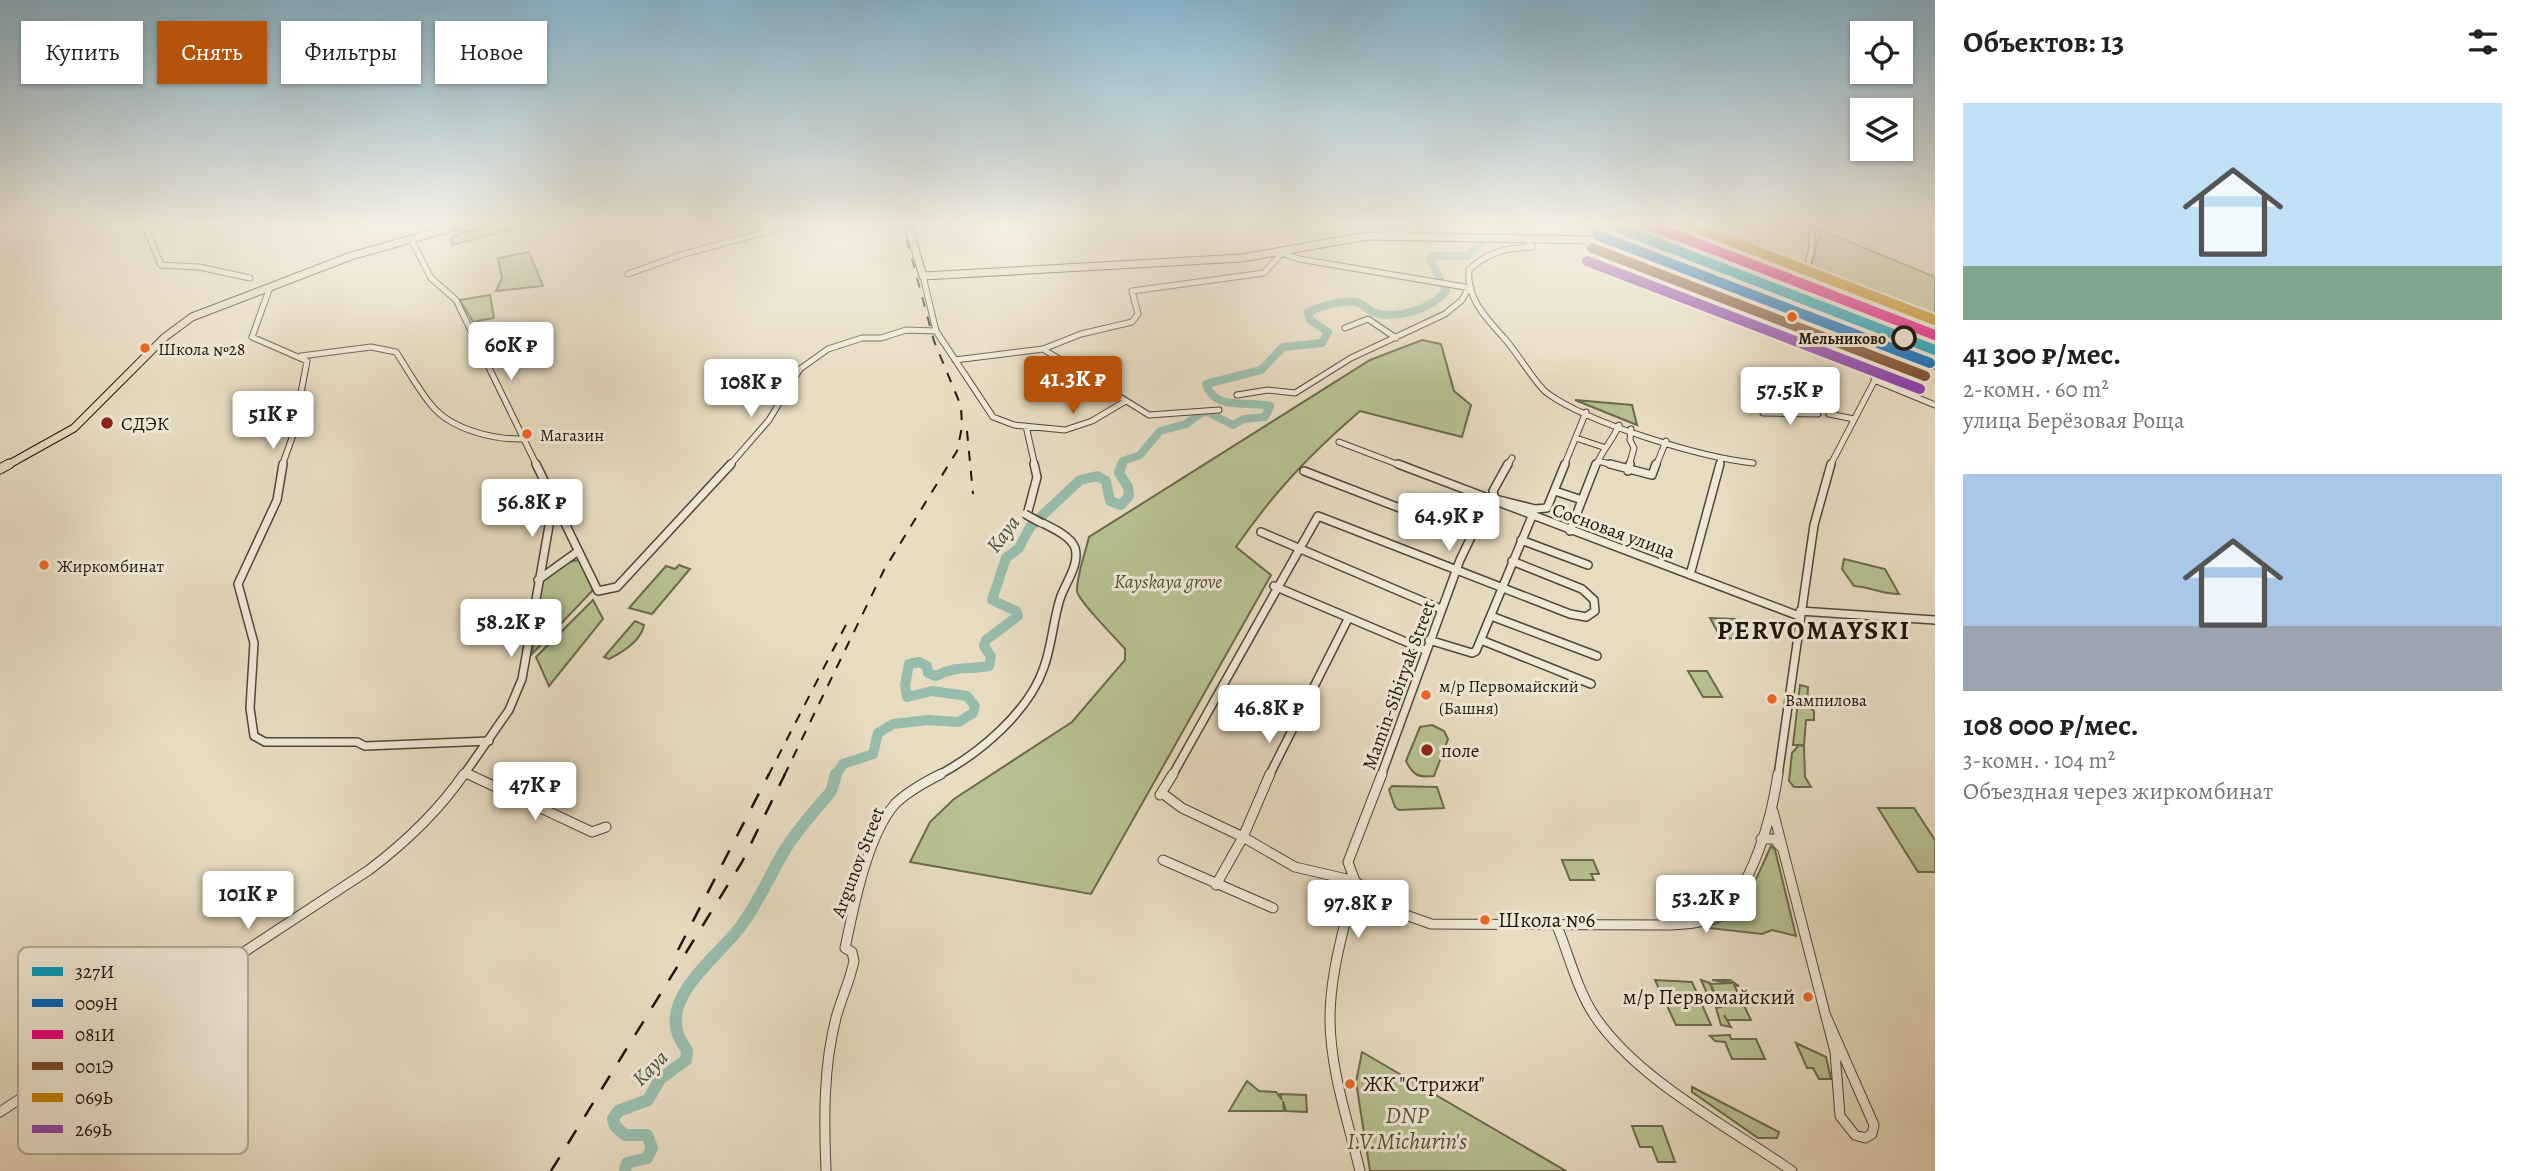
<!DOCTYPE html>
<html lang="ru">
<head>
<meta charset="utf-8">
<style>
  body { margin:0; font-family:Alegreya,serif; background:#f6f6f6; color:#202124; height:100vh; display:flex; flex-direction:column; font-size:26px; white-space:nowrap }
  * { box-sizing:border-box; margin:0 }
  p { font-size:23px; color:#757577 }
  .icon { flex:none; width:38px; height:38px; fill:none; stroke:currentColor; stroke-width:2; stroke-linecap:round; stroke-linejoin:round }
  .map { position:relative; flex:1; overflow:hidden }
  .drawer { display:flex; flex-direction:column; background:#fff; width:595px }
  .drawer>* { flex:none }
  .hud { position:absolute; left:21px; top:21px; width:665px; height:63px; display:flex; gap:14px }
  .fabs { position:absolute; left:1850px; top:21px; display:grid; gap:14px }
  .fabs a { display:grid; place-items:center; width:63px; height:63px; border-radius:0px; background:#fff; box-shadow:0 2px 5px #0004; font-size:35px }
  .price { position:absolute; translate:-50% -60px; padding:0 16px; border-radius:7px; background:#fff; color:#222; font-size:23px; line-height:46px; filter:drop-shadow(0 2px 4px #0008) }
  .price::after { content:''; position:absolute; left:50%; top:42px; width:21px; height:16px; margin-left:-10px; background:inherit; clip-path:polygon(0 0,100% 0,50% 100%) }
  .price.selected { background:#b45309; color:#fff }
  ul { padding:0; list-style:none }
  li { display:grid; align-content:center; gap:14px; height:371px; padding:0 28px }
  li span { display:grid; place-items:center; height:217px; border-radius:0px; color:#555 }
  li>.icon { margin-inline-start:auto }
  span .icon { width:126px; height:126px; fill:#fffc; stroke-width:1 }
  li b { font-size:30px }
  h2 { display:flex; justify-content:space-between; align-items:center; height:84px; padding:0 28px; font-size:30px }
  .tag { padding:0 24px; border-radius:0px; background:#fff; box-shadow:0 2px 5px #0004; font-size:24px; line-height:63px }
  .tag.selected { background:#b45309; color:#fff }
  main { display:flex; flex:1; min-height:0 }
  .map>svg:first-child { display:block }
  .green { fill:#b8c091; stroke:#6a6a4e; stroke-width:2 }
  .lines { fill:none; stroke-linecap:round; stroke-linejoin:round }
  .river-far2 { stroke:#98bcac; stroke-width:8 }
  .river-far1 { stroke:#98bcac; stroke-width:10 }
  .river { stroke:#98bcac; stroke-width:12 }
  .minor-far2-casing { stroke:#504639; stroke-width:7 }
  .minor-far1-casing { stroke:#504639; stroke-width:10 }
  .minor-casing { stroke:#504639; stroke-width:11 }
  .major-far1-casing { stroke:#1d150c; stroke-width:9 }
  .major-casing { stroke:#1d150c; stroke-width:11 }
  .minor-far2 { stroke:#efe8d6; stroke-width:5 }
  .minor-far1 { stroke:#efe8d6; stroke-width:7 }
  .minor { stroke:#efe8d6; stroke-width:9 }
  .major-far1 { stroke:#e7dbc0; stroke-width:7 }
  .major { stroke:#e7dbc0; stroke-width:9 }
  .rail-far1 { stroke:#1d150c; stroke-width:2; stroke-dasharray:10 10; stroke-linecap:butt }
  .rail { stroke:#1d150c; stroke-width:2.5; stroke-dasharray:16 16; stroke-linecap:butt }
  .minor-bridge-casing { stroke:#504639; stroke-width:10; stroke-linecap:butt }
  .minor-bridge { stroke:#efe8d6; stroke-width:7 }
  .rail-1-casing { stroke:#efe8d6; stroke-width:14 }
  .rail-2-casing { stroke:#efe8d6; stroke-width:14 }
  .rail-3-casing { stroke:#efe8d6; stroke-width:14 }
  .rail-4-casing { stroke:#efe8d6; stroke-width:14 }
  .rail-5-casing { stroke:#efe8d6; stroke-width:14 }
  .rail-6-casing { stroke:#efe8d6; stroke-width:14 }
  .rail-1 { stroke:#039abb; stroke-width:10 }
  .rail-2 { stroke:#0065bd; stroke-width:10 }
  .rail-3 { stroke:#e5007d; stroke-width:10 }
  .rail-4 { stroke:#7a4b2a; stroke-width:10 }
  .rail-5 { stroke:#c08203; stroke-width:10 }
  .rail-6 { stroke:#8e44ad; stroke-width:10 }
  .bus-dot { fill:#f26522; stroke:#efe8d6; stroke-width:2.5 }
  .stop-dot { fill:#efe8d6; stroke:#1d150c; stroke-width:3.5 }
  .poi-dot { fill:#8f2418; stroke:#efe8d6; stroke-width:2.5 }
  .labels { text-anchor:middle; stroke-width:6; stroke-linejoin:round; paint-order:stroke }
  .far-stop-label { font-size:16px; font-weight:bold; fill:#1d150c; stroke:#efe8d6; text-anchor:end }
  .bus-label { font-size:17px; fill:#1d150c; stroke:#efe8d6; text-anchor:start }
  .poi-label { font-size:19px; fill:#1d150c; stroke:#efe8d6; text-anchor:start }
  .street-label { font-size:19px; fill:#1d150c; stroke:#efe8d6 }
  .park-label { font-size:19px; font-style:italic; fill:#53513b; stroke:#efe8d6 }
  .water-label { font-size:21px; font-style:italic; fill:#484f44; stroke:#efe8d6 }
  .near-bus-label { font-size:21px; fill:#1d150c; stroke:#efe8d6; text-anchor:start }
  .near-park-label { font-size:23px; font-style:italic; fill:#53513b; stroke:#efe8d6 }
  .district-label { font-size:26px; font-weight:bold; letter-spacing:2px; fill:#1d150c; stroke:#efe8d6 }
  .key { fill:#efe8d6; stroke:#b0a999; stroke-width:2 }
  .key-label { font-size:19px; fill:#1d150c }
</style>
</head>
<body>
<main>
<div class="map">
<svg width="1935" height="1171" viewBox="0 0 1935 1171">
  <rect width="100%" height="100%" fill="#e7dbc0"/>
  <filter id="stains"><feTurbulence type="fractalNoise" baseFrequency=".00286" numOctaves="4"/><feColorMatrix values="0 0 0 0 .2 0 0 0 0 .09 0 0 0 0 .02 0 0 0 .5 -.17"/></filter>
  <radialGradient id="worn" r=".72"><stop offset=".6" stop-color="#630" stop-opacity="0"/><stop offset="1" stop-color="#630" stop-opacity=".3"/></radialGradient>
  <!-- green -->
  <path class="green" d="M495,222H518L519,227L452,245L451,237Z
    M1821,230L1935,277V341L1798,289L1794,284L1808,275Z
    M529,252L543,286L496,291L502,278L498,258Z
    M490,295L494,318L473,322L460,300Z
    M1422,340L1441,344L1454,391L1471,405L1462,437L1360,411C1310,454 1274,492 1236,547L1271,575L1091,894L910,862L930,822L954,799L1072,722L1125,660V649C1116,638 1078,601 1077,591C1077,574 1085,554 1089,537L1370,360Z
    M1575,400L1632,405L1637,425Z
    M1844,559L1885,569L1899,594C1880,594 1872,587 1854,586L1842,569Z
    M579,560L593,590L532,654L539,581L567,562Z
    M679,565L690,569L652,614L629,608L666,566L675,569Z
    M593,600L603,619L549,686L536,657Z
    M1710,618L1735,619L1746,639L1721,638Z
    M635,621L644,625C641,641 623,652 609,659L604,657Z
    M1688,671H1707L1722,697H1703Z
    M1800,685L1808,687L1807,705L1814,711V720H1806L1804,745H1793Z
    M1432,725L1444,731L1448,739L1434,776C1418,778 1413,775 1406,761L1420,727Z
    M1799,745L1804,746L1805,777L1811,787H1794L1789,781L1792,753Z
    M1392,786L1437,787L1444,808L1399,810L1395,807L1389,790Z
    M1878,808H1914L1935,840V872H1918Z
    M1771,846L1775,850L1796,936L1772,930L1762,934L1709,928L1710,925C1744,918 1758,874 1771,846Z
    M1562,860H1593L1599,874H1591L1594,880H1570Z
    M1655,980L1692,982L1711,1025H1676Z
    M1701,980L1710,983V984L1732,983L1712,980H1730L1739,986L1734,985L1751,1020H1727L1724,1015L1731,1027L1721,1025L1716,1008L1721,1007L1710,983L1718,1006L1710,1000Z
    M1730,1035L1731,1039H1756L1765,1059H1732L1725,1042L1715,1041L1710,1036Z
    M1796,1043L1826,1057L1831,1079H1819L1813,1068H1807Z
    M1362,1052L1566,1171H1370L1356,1082Z
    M1247,1081L1259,1091L1276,1092L1282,1100L1280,1094L1306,1095L1307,1112L1286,1111L1283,1101L1284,1111H1229Z
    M1692,1087L1779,1132L1777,1138H1758L1692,1092Z
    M1632,1126H1662L1675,1162H1658L1652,1147H1640Z"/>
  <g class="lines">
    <!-- river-far2 -->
    <path class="river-far2" d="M1121,466L1123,461L1140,455L1160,431L1186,424L1201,413L1207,412L1233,425L1244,419L1265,417L1270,406C1247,400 1215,412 1206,384L1261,370L1283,347L1322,343L1328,332L1310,320L1308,312C1322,306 1340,300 1356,302C1363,303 1368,311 1375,313C1399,319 1431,309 1446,291L1431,261L1432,256H1467L1493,230L1510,222"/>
    <!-- river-far1 -->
    <path class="river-far1" d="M835,776L843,764L873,754L878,733L893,724L928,720L959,722L973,713L975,706L967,696L932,691L907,697L905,685L909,664L919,662L927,666L928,673L936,676C957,665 967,670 989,666L991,657L984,646L986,640L1018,616L1016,611L992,600L1006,558L1019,548L1030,527L1080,480L1097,476L1106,481L1110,501L1121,505L1129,496L1128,487L1119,473L1122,464"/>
    <!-- river -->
    <path class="river" d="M625,1171L627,1163L647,1158L652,1148L647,1135H625L615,1126L613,1119L618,1111L648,1100L660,1079L686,1060L687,1050C649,1004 716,960 741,926C759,902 770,874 786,848C799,828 814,811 829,794C833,790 834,780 836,774"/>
    <!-- minor-far2 casing -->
    <g class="minor-far2-casing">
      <path id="minor-far2" d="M143,222L161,265L199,267L250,278
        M1576,222L1614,239L1613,243
        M1670,222L1704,251L1784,282L1805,274L1811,253L1813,222
        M1381,234L1465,222
        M411,239L431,278L456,300L537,466
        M1527,239L1532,247C1507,248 1487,252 1469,270C1466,298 1487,319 1504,338C1517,352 1536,385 1547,393C1590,424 1700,457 1753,463
        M628,274L684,254L802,222
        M923,276L936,331L993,417L1014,425L1065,430L1092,421L1124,402
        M270,287L252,337L307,361L293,435L282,466
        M1345,328L1368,319L1396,338
        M1043,349L1149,415L1219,410
        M301,356L371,347L396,352C408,370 419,391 433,407C453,430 495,440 524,439
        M955,360L1043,349L1081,334L1132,322L1138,314L1132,291L1264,273L1282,253L1299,259L1471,288
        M1874,380L1935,405
        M1237,395L1268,390L1295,393L1351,358L1445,314L1462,300L1469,287
        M1763,413L1818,414
        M1829,414L1854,419
        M1026,426L1035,466
        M1576,438L1603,447
        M1339,442L1402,466
        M1598,461L1617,466
        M729,466L769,420L800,369L828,349L862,338H881L906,330L936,331
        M1507,466L1512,458
        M1564,466L1586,412
        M1596,466C1602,450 1613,440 1619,425
        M1629,466L1634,448L1630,440L1631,429
        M1656,466L1666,441
        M1719,466L1721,459
        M1830,466L1892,347"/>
    </g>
    <!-- minor-far1 casing -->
    <g class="minor-far1-casing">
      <path id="minor-far1" d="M283,464L277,500L238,584L254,643L250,708L254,736L265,742H357L365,746L489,741
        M536,464L598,591L617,587L731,464
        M1398,464L1799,616
        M1610,464L1652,475L1656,464
        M1304,471L1472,536
        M1628,471L1630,464
        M1555,491L1582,500
        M1495,499L1535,509L1547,508L1565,464
        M1495,499L1493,491L1508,464
        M1570,531L1596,464
        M1261,532L1441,609
        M1521,540L1588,565
        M1690,575L1720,464
        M538,580L577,552
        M1274,586L1425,650
        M1800,611L1935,620
        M1491,616L1597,656
        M1429,640L1472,653L1476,651L1535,509
        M1481,640L1591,684
        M466,773L472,776
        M463,776L509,710L522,679L553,503
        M937,776C979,754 1029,712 1044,667C1052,645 1053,621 1060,599C1065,583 1080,565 1075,548C1070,533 1040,523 1027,515L1037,477L1034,464
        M1172,776L1318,516L1570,614L1586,617L1595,611L1594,600L1582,589L1512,561
        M1269,776L1348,619
        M1381,776L1460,560L1484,510L1495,499
        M1778,776L1814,525L1831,464"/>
    </g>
    <!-- minor casing -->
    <g class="minor-casing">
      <path id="minor" d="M468,774L592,832L606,827
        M1382,774L1348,862L1355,881L1392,910L1431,924L1669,925C1685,924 1703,924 1716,915C1753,891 1772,815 1778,774
        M1162,793L1182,808L1243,837L1295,867L1355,881
        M1160,795L1173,774
        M1773,811L1835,1052L1840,1116L1855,1135L1865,1138L1872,1134L1874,1125L1826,1016
        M1761,839H1774L1781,847
        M1163,860L1273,908
        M1355,881C1345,926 1330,972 1330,1018C1330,1070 1348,1121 1360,1171
        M1216,885L1243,837L1270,774
        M1557,926C1569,955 1577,989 1594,1015C1637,1080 1729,1127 1792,1171
        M0,1112L369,870C406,842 437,813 464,774
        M826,1171C824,1121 823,1068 836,1018C841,999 850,981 854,961L852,952L845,948C854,906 867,836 895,804C908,791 925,782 941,774"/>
    </g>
    <!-- major-far1 casing -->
    <g class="major-far1-casing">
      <path id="major-far1" d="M907,222L923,276L1242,258L1367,236L1594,240L1613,243L1715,278L1935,365
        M467,227L483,222
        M6,466L74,428L165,337L192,317L351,256L472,222"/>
    </g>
    <!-- major casing -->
    <g class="major-casing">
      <path id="major" d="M0,469L9,464"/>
    </g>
    <!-- minor-far2 -->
    <use href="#minor-far2" class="minor-far2"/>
    <!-- minor-far1 -->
    <use href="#minor-far1" class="minor-far1"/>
    <!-- minor -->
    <use href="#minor" class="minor"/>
    <!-- major-far1 -->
    <use href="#major-far1" class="major-far1"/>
    <!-- major -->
    <use href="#major" class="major"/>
    <!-- rail-far1 -->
    <path class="rail-far1" d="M967,431L973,494
      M768,776L850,617
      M784,776L884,570L957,451L962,427L961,406L934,341L902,222"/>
    <!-- rail -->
    <path class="rail" d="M678,950L769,774
      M551,1171L742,862L785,774"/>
    <!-- minor-bridge casing -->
    <g class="minor-bridge-casing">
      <path id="minor-bridge" d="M1025,514L1041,523"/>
    </g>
    <!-- minor-bridge -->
    <use href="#minor-bridge" class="minor-bridge"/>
    <!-- rail-1 casing -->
    <g class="rail-1-casing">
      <path id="rail-1" d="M1603,222L1935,350"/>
    </g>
    <!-- rail-2 casing -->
    <g class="rail-2-casing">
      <path id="rail-2" d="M1597,235L1930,363"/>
    </g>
    <!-- rail-3 casing -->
    <g class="rail-3-casing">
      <path id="rail-3" d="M1642,222L1935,335"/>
    </g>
    <!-- rail-4 casing -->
    <g class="rail-4-casing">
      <path id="rail-4" d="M1592,248L1925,376"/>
    </g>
    <!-- rail-5 casing -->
    <g class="rail-5-casing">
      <path id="rail-5" d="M1681,222L1935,320"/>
    </g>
    <!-- rail-6 casing -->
    <g class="rail-6-casing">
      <path id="rail-6" d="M1587,261L1920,389"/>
    </g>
    <!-- rail-1 -->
    <use href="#rail-1" class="rail-1"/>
    <!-- rail-2 -->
    <use href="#rail-2" class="rail-2"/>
    <!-- rail-3 -->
    <use href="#rail-3" class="rail-3"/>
    <!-- rail-4 -->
    <use href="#rail-4" class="rail-4"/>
    <!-- rail-5 -->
    <use href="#rail-5" class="rail-5"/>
    <!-- rail-6 -->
    <use href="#rail-6" class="rail-6"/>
  </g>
  <!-- sky -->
  <linearGradient id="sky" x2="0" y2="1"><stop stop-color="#88b7d0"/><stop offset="0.58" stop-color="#f4efe3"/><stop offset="1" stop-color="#f4efe3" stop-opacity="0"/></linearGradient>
  <rect width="1935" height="386" fill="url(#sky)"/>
  <!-- markers -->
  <g class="bus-dot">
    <circle cx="1792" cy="317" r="6"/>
    <circle cx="145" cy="348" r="6"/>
    <circle cx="527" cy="434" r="6"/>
    <circle cx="44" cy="565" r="6"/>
    <circle cx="1426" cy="695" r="6"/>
    <circle cx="1772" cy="699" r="6"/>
    <circle cx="1485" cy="920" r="6"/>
    <circle cx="1808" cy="997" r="6"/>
    <circle cx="1350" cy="1084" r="6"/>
  </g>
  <circle class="stop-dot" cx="1904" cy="338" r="11"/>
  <g class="poi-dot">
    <circle cx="107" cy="423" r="7"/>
    <circle cx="1427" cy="750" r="7"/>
  </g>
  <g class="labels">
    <!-- far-stop labels -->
    <g class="far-stop-label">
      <text x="1886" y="344">Мельниково</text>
    </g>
    <!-- bus labels -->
    <g class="bus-label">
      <text x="158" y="355">Школа №28</text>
      <text x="540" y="441">Магазин</text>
      <text x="57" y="572">Жиркомбинат</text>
      <text x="1439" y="692">м/р Первомайский<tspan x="1439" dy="22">(Башня)</tspan></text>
      <text x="1785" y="706">Вампилова</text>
    </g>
    <!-- poi labels -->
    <g class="poi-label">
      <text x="121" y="430">СДЭК</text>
      <text x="1441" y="757">поле</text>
    </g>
    <!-- street labels -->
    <g class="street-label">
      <text transform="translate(1614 530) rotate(20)" y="7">Сосновая улица</text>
      <text transform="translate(1398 685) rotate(-70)" y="7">Mamin-Sibiryak Street</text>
      <text transform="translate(857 862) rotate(-69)" y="7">Argunov Street</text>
    </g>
    <!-- park labels -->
    <g class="park-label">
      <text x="1168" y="588">Kayskaya grove</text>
    </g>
    <!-- water labels -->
    <g class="water-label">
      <text transform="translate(1003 534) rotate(-53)" y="7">Kaya</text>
      <text transform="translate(650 1068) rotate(-45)" y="7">Kaya</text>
    </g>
    <!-- near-bus labels -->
    <g class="near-bus-label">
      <text x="1498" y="927">Школа №6</text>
      <text x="1795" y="1004" text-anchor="end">м/р Первомайский</text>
      <text x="1363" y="1091">ЖК "Стрижи"</text>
    </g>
    <!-- near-park labels -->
    <g class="near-park-label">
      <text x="1407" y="1123">DNP<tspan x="1407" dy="26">I.V.Michurin's</tspan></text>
    </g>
    <!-- district labels -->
    <g class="district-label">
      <text x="1814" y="639">PERVOMAYSKI</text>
    </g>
  </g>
  <!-- legend -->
  <rect x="18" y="947" width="230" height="207" rx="10" class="key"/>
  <rect x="32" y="967" width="31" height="9" fill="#039abb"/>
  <rect x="32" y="999" width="31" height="8" fill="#0065bd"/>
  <rect x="32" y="1030" width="31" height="9" fill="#e5007d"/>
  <rect x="32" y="1062" width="31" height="8" fill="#7a4b2a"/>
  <rect x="32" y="1093" width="31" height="9" fill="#c08203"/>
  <rect x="32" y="1125" width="31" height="8" fill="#8e44ad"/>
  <g class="key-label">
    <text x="75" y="978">327И</text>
    <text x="75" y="1010">009Н</text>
    <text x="75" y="1041">081И</text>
    <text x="75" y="1073">001Э</text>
    <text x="75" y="1104">069Ь</text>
    <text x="75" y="1136">269Ь</text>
  </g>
  <rect width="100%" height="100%" filter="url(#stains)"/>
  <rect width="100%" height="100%" fill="url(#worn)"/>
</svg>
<div class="fabs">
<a><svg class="icon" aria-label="locate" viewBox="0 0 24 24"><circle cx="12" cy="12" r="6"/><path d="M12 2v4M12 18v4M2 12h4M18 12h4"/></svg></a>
<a><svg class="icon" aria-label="layers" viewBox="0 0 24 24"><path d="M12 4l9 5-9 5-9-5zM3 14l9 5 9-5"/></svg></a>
</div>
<b class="price" style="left:511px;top:382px">60K ₽</b>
<b class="price selected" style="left:1073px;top:416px">41.3K ₽</b>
<b class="price" style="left:751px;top:419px">108K ₽</b>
<b class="price" style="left:1790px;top:427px">57.5K ₽</b>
<b class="price" style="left:273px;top:451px">51K ₽</b>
<b class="price" style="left:532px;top:539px">56.8K ₽</b>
<b class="price" style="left:1449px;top:553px">64.9K ₽</b>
<b class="price" style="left:511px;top:659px">58.2K ₽</b>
<b class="price" style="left:1269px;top:745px">46.8K ₽</b>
<b class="price" style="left:535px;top:822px">47K ₽</b>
<b class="price" style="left:248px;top:931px">101K ₽</b>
<b class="price" style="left:1706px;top:935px">53.2K ₽</b>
<b class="price" style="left:1358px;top:940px">97.8K ₽</b>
<div class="hud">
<a class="tag">Купить</a>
<a class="tag selected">Снять</a>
<a class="tag">Фильтры</a>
<a class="tag">Новое</a>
</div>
</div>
<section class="drawer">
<h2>Объектов: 13<svg class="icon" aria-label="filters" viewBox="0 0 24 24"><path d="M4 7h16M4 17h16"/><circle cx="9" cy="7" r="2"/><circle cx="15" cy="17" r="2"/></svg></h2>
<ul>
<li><span style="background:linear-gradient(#bfe0f5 75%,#7fa58c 0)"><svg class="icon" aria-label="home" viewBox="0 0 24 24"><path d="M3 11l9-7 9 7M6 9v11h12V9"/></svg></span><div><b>41 300 ₽/мес.</b><p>2-комн. · 60 m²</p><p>улица Берёзовая Роща</p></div></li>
<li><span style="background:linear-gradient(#a9c7e8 70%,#9aa5b1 0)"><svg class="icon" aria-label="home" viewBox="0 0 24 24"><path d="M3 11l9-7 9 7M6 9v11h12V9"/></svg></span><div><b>108 000 ₽/мес.</b><p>3-комн. · 104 m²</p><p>Объездная через жиркомбинат</p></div></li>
</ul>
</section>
</main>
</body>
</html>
